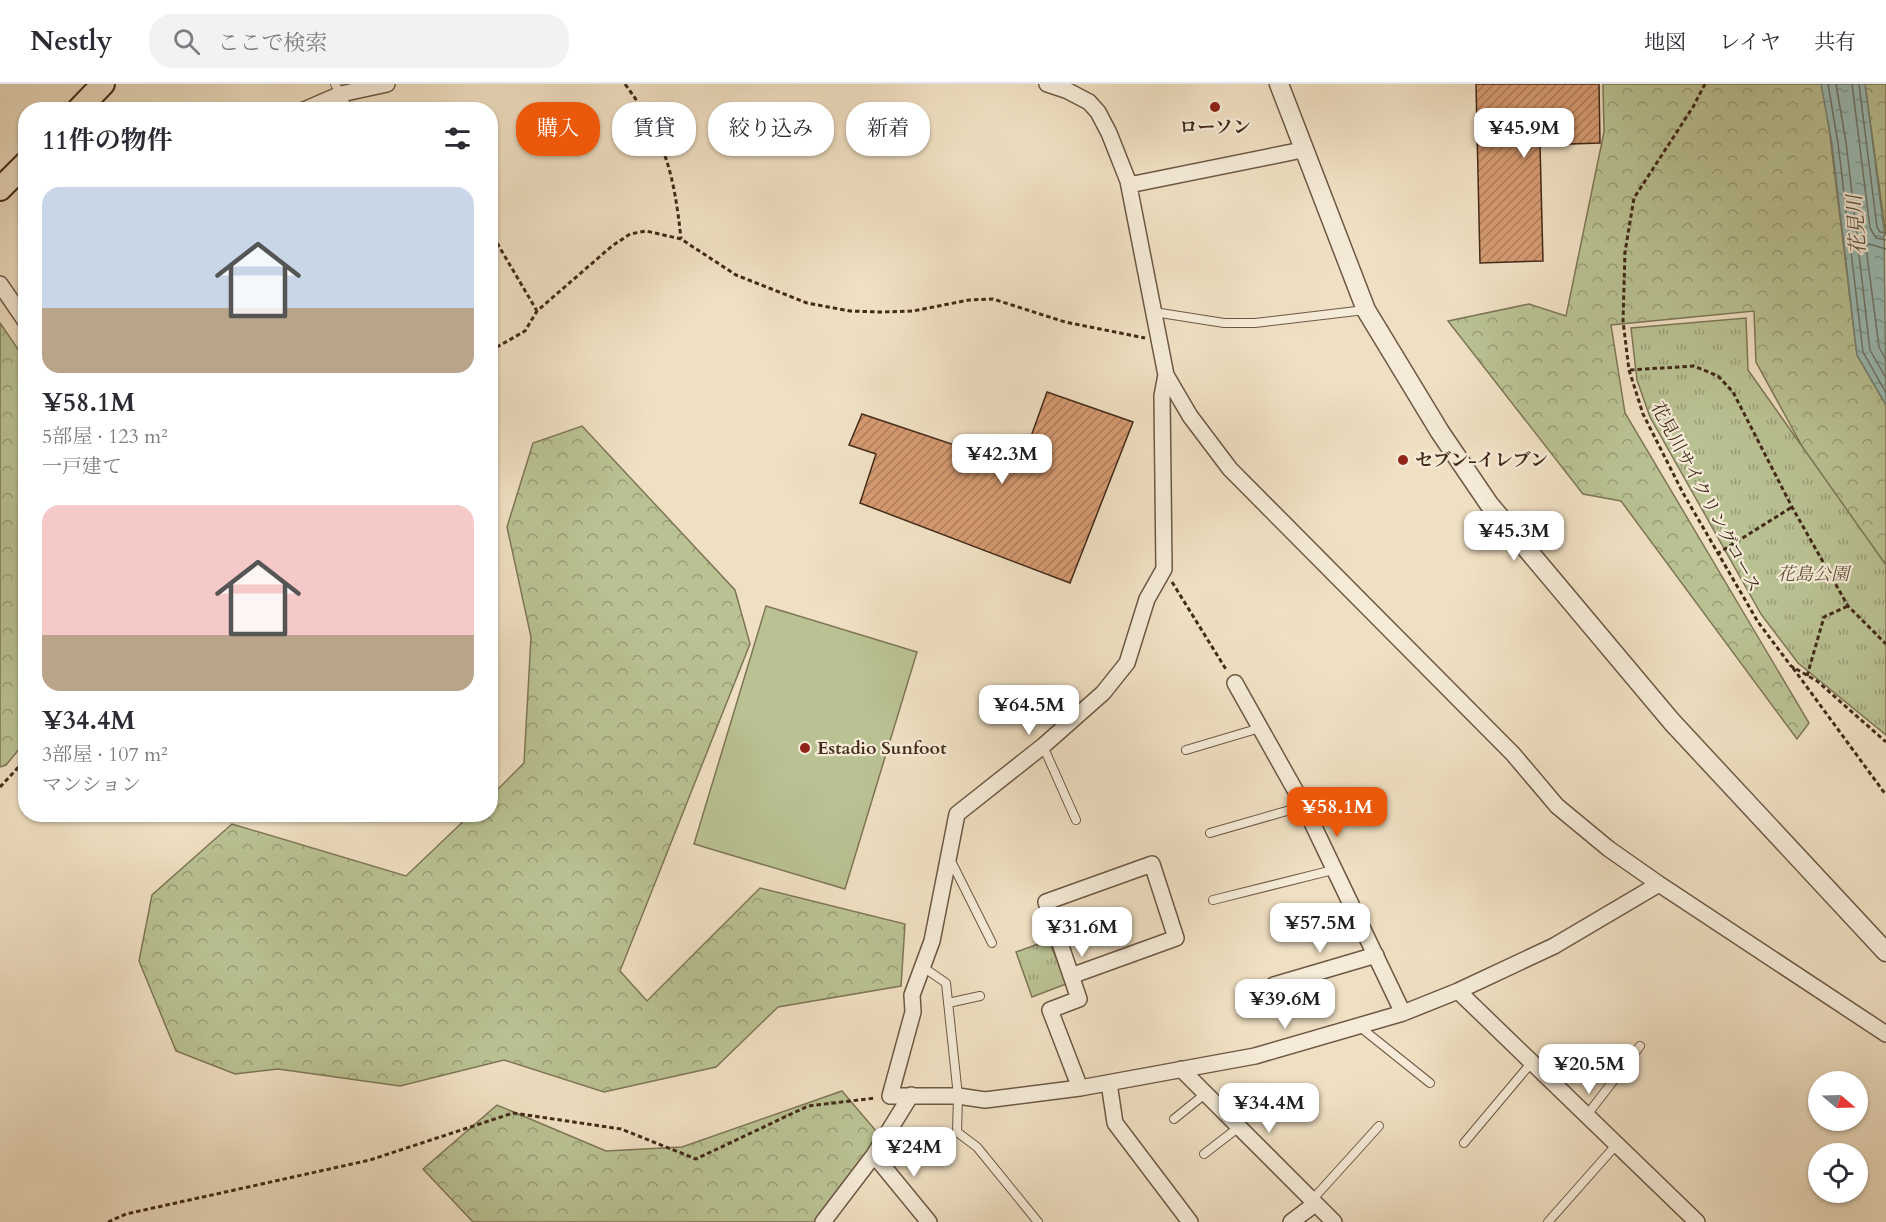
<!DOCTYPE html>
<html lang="ja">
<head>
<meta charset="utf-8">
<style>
  body { margin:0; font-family:Cardo,"Noto Serif JP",serif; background:#f2f2f3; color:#2b2b33; height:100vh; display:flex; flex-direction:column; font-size:22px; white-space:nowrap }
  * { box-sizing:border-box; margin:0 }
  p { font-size:20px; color:#7c7c81 }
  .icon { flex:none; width:33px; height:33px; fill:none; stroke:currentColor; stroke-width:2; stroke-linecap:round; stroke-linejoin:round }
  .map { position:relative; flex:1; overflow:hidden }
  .panel { position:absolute; left:18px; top:18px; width:480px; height:720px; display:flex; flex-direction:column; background:#fff; border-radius:24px; box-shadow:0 2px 4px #0004 }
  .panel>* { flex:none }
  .top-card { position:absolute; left:516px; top:18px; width:570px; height:54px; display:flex; gap:12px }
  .needle { width:39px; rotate:109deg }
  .buttons { position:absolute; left:1808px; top:987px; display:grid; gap:12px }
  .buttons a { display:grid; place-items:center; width:60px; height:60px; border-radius:50%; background:#fff; box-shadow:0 2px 4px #0004; font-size:30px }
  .price { position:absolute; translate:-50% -51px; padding:0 14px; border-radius:12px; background:#fff; color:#222; font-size:20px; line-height:39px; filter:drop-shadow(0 2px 3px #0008) }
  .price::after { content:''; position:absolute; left:50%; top:36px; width:18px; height:14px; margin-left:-9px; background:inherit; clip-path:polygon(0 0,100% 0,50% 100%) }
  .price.selected { background:#ea580c; color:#fff }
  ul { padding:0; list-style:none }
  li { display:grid; align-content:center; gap:12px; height:318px; padding:0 24px }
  li span { display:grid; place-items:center; height:186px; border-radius:18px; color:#555 }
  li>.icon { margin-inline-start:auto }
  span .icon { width:108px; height:108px; fill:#fffc; stroke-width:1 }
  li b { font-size:26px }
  h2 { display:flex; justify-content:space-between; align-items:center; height:72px; padding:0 24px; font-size:26px }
  .chip { padding:0 21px; border-radius:24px; background:#fff; box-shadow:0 2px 4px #0004; font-size:21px; line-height:54px }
  .chip.selected { background:#ea580c; color:#fff }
  header { display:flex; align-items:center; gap:36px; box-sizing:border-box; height:84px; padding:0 30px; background:#fff; border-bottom:2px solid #e1e1e2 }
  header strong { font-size:28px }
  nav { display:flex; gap:33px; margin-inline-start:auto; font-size:21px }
  .search { width:420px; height:54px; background:#f2f2f3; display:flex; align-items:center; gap:15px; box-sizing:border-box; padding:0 21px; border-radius:24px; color:#7c7c81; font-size:22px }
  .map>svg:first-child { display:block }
  .green { fill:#bac293; stroke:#7e7656; stroke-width:1.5 }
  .forest { fill:url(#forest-crowns); stroke:#7e7656; stroke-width:1.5 }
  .park { fill:url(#park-tufts); stroke:#7e7656; stroke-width:1.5 }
  .water { fill:url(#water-ripples); stroke:#778277; stroke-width:1.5 }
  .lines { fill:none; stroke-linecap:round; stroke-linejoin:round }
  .shore { stroke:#6e7468; stroke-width:1.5 }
  .building { fill:url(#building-hatch); stroke:#432a19; stroke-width:1.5 }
  .service-casing { stroke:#6e5844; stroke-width:10 }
  .minor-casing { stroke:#6e5844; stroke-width:18 }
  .tertiary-casing { stroke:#6e5844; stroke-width:21 }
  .primary-casing { stroke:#432a19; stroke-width:26 }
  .path { stroke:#432a19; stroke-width:3; stroke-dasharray:4.5 3; stroke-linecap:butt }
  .service { stroke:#f5ebd8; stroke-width:8 }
  .minor { stroke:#f5ebd8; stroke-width:15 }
  .tertiary { stroke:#f5ebd8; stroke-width:18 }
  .primary { stroke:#f0e0c3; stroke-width:22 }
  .poi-dot { fill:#8f2418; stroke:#f5ebd8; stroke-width:2 }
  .labels { text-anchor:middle; stroke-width:4.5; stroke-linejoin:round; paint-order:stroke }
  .poi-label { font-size:18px; font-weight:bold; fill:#432a19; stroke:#f5ebd8; text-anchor:start }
  .street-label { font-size:18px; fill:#432a19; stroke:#f5ebd8 }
  .park-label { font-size:18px; font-style:italic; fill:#615038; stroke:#f5ebd8 }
  .water-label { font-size:20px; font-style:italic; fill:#594f40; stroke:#f5ebd8 }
</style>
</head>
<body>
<header>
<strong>Nestly</strong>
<div class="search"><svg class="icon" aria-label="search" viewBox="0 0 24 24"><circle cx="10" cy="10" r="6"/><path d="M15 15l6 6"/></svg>ここで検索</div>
<nav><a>地図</a><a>レイヤ</a><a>共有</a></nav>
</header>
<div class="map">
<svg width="1886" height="1138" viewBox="0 0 1886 1138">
  <defs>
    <pattern id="forest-crowns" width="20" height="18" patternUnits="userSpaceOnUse" patternTransform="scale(1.5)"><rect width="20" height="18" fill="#bac293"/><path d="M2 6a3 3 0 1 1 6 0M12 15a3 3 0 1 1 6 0" fill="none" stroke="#999e77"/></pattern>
    <pattern id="park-tufts" width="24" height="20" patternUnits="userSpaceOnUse" patternTransform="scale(1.5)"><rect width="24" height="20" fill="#bac293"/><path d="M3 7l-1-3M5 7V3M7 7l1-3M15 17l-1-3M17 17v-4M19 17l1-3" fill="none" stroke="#999e77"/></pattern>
    <pattern id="water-ripples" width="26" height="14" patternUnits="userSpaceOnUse" patternTransform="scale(1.5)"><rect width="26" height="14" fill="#9abdb6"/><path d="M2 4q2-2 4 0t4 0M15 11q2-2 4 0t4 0" fill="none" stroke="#7f9a93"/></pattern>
    <pattern id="building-hatch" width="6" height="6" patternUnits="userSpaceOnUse" patternTransform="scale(1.5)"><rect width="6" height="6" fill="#d59a71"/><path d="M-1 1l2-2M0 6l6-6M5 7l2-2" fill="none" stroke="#ae7e5c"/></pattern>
  </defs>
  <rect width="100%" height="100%" fill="#f0e0c3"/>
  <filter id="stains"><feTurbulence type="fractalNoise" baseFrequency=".00333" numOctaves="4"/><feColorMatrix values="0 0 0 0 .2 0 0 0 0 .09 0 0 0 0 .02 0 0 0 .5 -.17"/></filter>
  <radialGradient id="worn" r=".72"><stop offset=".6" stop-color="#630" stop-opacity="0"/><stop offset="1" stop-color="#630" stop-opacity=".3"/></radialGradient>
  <!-- green -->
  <path class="green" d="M766,522L917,568L845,805L694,760Z"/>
  <!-- forest -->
  <path class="forest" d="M1603,0H1821L1825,11L1857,271L1886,321V507L1880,505L1756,278L1754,227L1611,241L1625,329L1809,639L1797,655L1621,417L1583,410L1448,237L1529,220L1566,232L1604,48Z
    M1865,0H1886V152Z
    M0,239L26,277L25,658L6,681L0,683Z
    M582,342L735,506L750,560L620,887L647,917L760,804L905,840L901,902L778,923L716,983L604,1008L504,976L400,1002L278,985L235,990L176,967L139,877L152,811L232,740L406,792L470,731L490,730L491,712L524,679L531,553L507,443L533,359Z
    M842,1007L888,1061L873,1085L828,1138H473L423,1085L497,1021L606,1067L682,1063Z"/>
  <!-- park -->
  <path class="park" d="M1746,234L1748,286L1886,481V651L1798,579L1761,530L1650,333L1637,296L1631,244Z
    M1049,856L1066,900L1032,913L1016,868Z"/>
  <!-- water -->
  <path class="water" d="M1821,0H1865L1884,146L1886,321L1857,271L1832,60Z"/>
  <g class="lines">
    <!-- shore -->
    <path class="shore" d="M1828,0L1838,59L1863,268L1886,309
      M1836,0L1846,58L1870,266L1886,294
      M1852,0L1870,144L1876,154L1886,156
      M1859,0L1877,143L1880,148L1886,149
      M1886,165L1869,160L1866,163L1879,263L1886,276"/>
  </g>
  <!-- building -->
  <path class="building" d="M1476,0H1599L1600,59L1540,61L1543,177L1480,179Z
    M1047,308L1133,338L1070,499L860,419L876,370L849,361L862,330L1020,383Z"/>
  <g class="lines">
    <!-- service casing -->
    <g class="service-casing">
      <path id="service" d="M335,0L349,26
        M1154,228L1224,239H1255L1365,226
        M1043,662L1076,736
        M1186,666L1260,644
        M1210,749L1304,722
        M950,775L992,859
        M1213,816L1333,786
        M923,883L946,899L958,1012L957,1048L977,1063L1038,1138
        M948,919L980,912
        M1360,943L1430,999
        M1587,1031L1640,962
        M1174,1035L1205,1010
        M1464,1059L1532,978
        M1204,1070L1239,1043
        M1312,1116L1379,1042
        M1548,1138L1617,1060"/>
    </g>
    <!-- minor casing -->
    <g class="minor-casing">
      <path id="minor" d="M1047,0L1068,7L1089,18L1098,28L1109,49L1128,97L1166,291L1190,332L1230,385L1513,670L1557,722L1609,765L1659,800L1886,950
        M304,26L341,10L387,0
        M1129,101L1302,66
        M0,200L26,238
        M1166,291L1162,312L1164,485L1147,515L1127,579L1103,609L1043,662L957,730L932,857L912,911L913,928L890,1012H958L985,1016L1080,1004L1255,972L1403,929L1458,907L1554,862L1659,800
        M1235,599L1304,722L1403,929
        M1071,892L1176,854L1152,780L1046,818L1079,915L1050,926L1080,1004
        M1274,901L1376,871
        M1458,907L1697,1138
        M1181,985L1334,1138
        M1109,999L1115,1039L1190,1138
        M874,1071L929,1138
        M823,1138L874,1071L911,1011
        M1291,1138L1315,1120"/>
    </g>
    <!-- tertiary casing -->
    <g class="tertiary-casing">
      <path id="tertiary" d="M1279,0L1366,226L1440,348L1489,420L1672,638L1886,868"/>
    </g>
    <!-- primary casing -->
    <g class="primary-casing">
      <path id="primary" d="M78,26L103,0
        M0,105L26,79"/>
    </g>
    <!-- path -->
    <path class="path" d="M625,0C665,54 674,89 681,155
      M1705,0L1693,23L1634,114L1625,168L1623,237L1629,286L1643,330L1683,409L1758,538L1791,582L1817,597L1886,658
      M497,159L537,227
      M490,267L525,247L537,227L612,162L630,150L646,147L681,155L736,191L807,219L850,227L881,228L913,227L969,216L993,215L1065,238L1145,254
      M1630,286L1694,282L1718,292L1733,308L1792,423L1848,522L1886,560
      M1717,470L1792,423
      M1172,498L1227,587
      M1793,584L1886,711
      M1807,592L1824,533L1848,522
      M0,703L26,675
      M108,1138L126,1130L370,1076L513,1029L621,1045L696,1075L808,1022L876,1014"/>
    <!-- service -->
    <use href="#service" class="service"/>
    <!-- minor -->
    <use href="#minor" class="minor"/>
    <!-- tertiary -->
    <use href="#tertiary" class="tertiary"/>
    <!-- primary -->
    <use href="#primary" class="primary"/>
  </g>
  <!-- markers -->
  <g class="poi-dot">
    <circle cx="1215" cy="23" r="6"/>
    <circle cx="1403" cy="376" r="6"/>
    <circle cx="805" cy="664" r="6"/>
  </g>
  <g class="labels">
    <!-- poi labels -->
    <g class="poi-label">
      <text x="1215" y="49" text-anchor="middle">ローソン</text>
      <text x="1415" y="382">セブン-イレブン</text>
      <text x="817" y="670">Estadio Sunfoot</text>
    </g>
    <!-- street labels -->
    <g class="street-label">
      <text transform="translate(1706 413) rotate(62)" y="6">花見川サイクリングコース</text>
    </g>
    <!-- park labels -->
    <g class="park-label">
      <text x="1813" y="496">花島公園</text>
    </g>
    <!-- water labels -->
    <g class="water-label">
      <text transform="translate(1856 141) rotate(-94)" y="7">花見川</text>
    </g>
  </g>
  <rect width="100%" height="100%" filter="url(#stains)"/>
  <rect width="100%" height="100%" fill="url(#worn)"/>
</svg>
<div class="buttons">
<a><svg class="needle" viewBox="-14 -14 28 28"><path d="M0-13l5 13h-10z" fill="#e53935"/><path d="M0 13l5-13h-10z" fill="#7c7c81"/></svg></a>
<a><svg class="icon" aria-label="locate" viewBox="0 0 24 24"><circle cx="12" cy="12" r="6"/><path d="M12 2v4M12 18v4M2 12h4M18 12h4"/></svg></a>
</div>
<b class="price" style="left:1524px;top:75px">¥45.9M</b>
<b class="price" style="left:1002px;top:401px">¥42.3M</b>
<b class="price" style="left:1514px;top:478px">¥45.3M</b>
<b class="price" style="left:1029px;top:652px">¥64.5M</b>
<b class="price selected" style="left:1337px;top:754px">¥58.1M</b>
<b class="price" style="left:1320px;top:870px">¥57.5M</b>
<b class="price" style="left:1082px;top:874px">¥31.6M</b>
<b class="price" style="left:1285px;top:946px">¥39.6M</b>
<b class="price" style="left:1589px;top:1011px">¥20.5M</b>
<b class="price" style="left:1269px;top:1050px">¥34.4M</b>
<b class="price" style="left:914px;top:1094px">¥24M</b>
<div class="top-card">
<a class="chip selected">購入</a>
<a class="chip">賃貸</a>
<a class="chip">絞り込み</a>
<a class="chip">新着</a>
</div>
<section class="panel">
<h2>11件の物件<svg class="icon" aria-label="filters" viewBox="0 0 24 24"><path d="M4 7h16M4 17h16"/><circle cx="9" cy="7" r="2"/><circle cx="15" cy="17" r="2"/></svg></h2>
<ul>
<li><span style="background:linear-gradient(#c9d6e8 65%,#b9a48a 0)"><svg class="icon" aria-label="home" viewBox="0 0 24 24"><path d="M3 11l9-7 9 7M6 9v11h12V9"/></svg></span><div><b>¥58.1M</b><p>5部屋 · 123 m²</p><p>一戸建て</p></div></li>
<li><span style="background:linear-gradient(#f6c9c9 70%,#b9a48a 0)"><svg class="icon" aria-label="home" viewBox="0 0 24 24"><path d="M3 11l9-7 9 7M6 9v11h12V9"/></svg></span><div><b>¥34.4M</b><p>3部屋 · 107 m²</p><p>マンション</p></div></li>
</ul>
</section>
</div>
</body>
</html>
